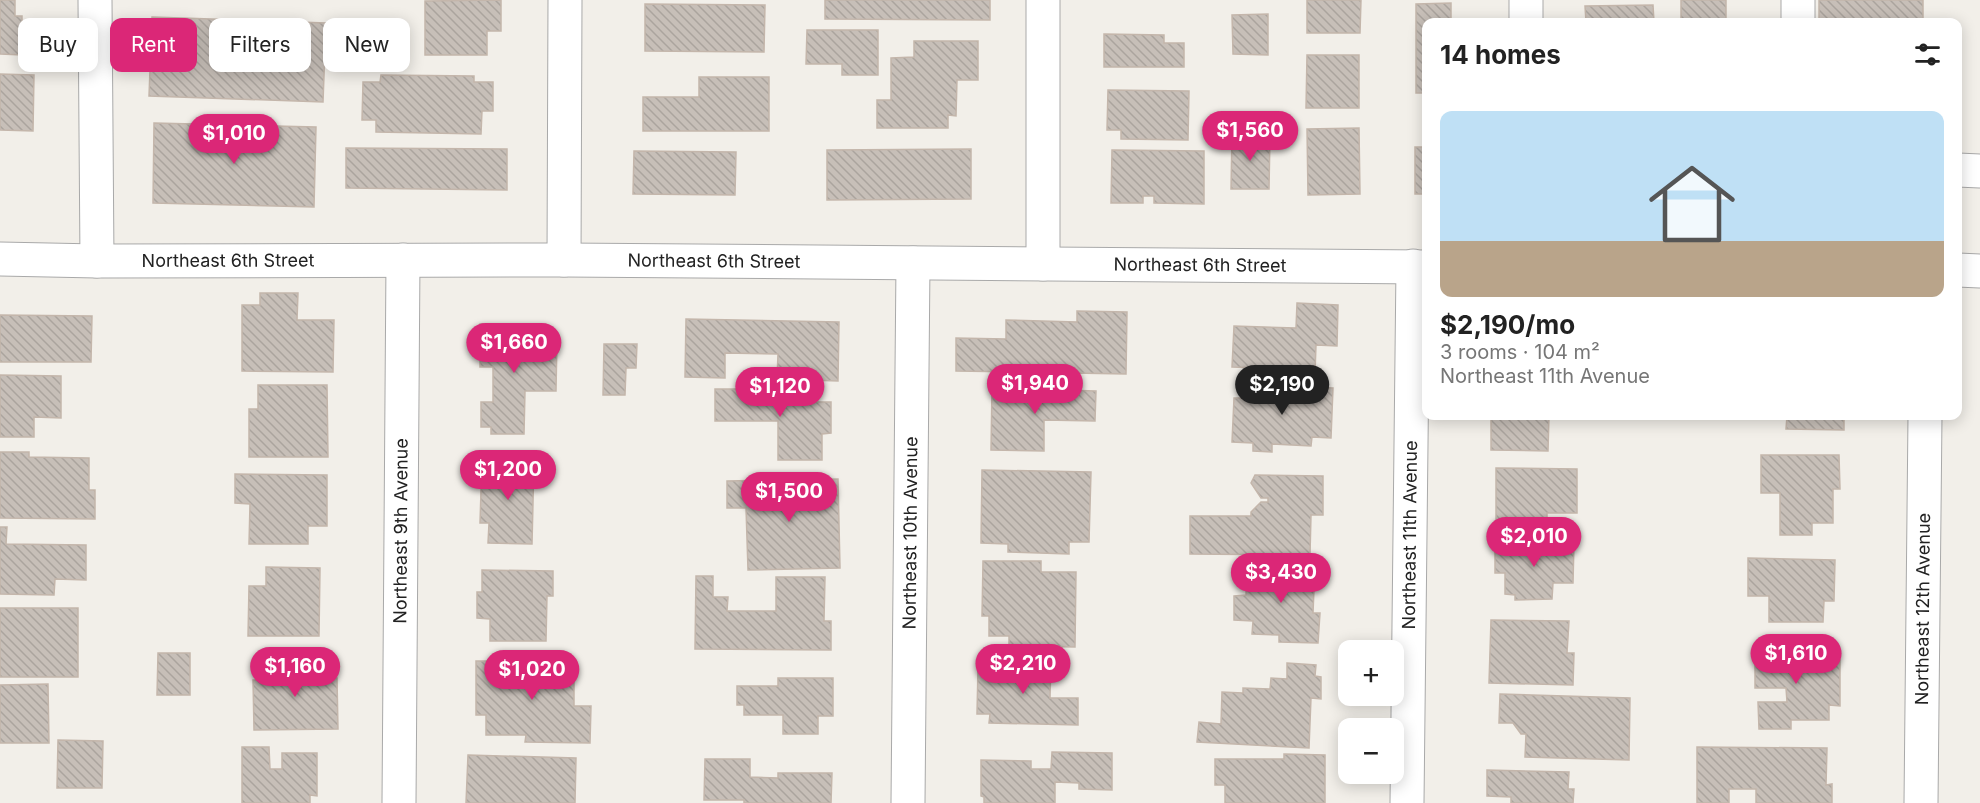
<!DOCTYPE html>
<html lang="en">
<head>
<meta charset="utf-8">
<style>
  body { margin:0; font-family:Inter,sans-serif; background:#f2f2f2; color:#222; height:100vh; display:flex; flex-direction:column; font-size:22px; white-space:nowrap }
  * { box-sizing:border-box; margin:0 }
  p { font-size:20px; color:#767676 }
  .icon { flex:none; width:33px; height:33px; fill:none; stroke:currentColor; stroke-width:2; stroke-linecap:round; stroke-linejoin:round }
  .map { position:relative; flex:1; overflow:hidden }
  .drawer { position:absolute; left:1422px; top:18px; width:540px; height:402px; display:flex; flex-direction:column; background:#fff; border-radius:12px; box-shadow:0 3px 15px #0003 }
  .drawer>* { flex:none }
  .hud { position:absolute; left:18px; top:18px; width:570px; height:54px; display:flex; gap:12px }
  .fabs { position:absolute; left:1338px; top:640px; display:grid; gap:12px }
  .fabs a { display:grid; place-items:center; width:66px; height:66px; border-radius:12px; background:#fff; box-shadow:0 3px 15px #0003; font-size:30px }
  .price { position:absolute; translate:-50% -51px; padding:0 14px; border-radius:21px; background:#db2777; color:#fff; font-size:20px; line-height:39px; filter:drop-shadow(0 2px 3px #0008) }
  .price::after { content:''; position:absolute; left:50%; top:36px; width:18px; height:14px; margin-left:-9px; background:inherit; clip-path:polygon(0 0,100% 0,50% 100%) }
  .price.active { background:#222; color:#fff }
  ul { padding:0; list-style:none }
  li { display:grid; align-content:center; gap:12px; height:318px; padding:0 18px }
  li span { display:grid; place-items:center; height:186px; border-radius:12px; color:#555 }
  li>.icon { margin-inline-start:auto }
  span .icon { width:108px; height:108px; fill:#fffc; stroke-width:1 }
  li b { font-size:26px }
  h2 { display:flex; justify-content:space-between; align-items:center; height:72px; padding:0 18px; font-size:26px }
  .chip { padding:0 21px; border-radius:12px; background:#fff; box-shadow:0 3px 15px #0003; font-size:21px; line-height:54px }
  .chip.active { background:#db2777; color:#fff }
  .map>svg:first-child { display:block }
  .building { fill:url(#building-back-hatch); stroke:#c4b6ab; stroke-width:1.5 }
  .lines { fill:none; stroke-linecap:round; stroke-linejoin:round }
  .minor-casing { stroke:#a9a9a9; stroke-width:35 }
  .minor { stroke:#fff; stroke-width:33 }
  .labels { text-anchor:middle; stroke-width:4.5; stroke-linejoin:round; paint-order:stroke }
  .street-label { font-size:18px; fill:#222; stroke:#fff }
</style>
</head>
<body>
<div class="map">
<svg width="1980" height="803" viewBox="0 0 1980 803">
  <defs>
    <pattern id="building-back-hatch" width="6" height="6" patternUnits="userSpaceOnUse" patternTransform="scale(1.5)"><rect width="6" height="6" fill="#c7bfb8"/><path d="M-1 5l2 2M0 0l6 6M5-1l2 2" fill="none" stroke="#aba49e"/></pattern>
  </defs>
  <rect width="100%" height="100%" fill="#f2efe9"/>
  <!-- building -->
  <path class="building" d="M0,0H15V16H22V55L0,54Z
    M501,0V31H487V55H425V1Z
    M825,0H990V20L825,19Z
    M1307,0H1361L1360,33H1307Z
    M1681,0H1726V22H1698V19H1681Z
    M1819,0H1923V22H1819Z
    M1451,3V22H1426V93H1416V4Z
    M645,4L765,5L764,52L645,51Z
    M1653,5L1654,22H1586L1585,6Z
    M1268,14V55L1233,54L1232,15Z
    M152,17L326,23L323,102L149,96Z
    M807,30H878V75H842V64H806Z
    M1104,34L1164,35V43H1184V67H1104Z
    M914,41H978V80H957L956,116L948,115V128H877V100H891V58L914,57Z
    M1307,55H1359V108H1306Z
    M0,74L34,75L33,131L0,130Z
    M381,75L474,76V82H493V111H482L481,134L376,132V120H362L363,82H380Z
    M699,77H769V131H643V97H699Z
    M1108,90L1189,91L1188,140L1121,139V130H1107Z
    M154,123L316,127L314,207L153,203Z
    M1359,128L1360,194L1308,195L1307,129Z
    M1232,135H1270L1269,189H1231Z
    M1415,147H1426V194H1415Z
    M346,148L507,149V190L346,188Z
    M971,149V199L827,200V150Z
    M1112,150L1204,151V204L1154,203V196H1143V203H1111Z
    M634,151L736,152L735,195L633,194Z
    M260,293H298L297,320H334L333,372L242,371V305H260Z
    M1297,303L1338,305L1337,346L1316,345L1315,373L1295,372V369L1232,367L1234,326L1296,328Z
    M1077,311L1127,312L1126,374L956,371V338L1006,339V320L1077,322Z
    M0,315L92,316L91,362H0Z
    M686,319L839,322L838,381L777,379L778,354L725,353V378L685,377Z
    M480,324L520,325V339H557L556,391H525L524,434H491V427H481V402H493V367H480Z
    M604,344H637L636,368H626L625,395H603Z
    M0,375L61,376V418L34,417V437H0Z
    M258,385H327L328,457H249V409H258Z
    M1246,385L1333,388L1331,438L1312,437L1311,446L1272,444V452L1253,451V443L1232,442L1234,398H1246Z
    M992,388L1096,391L1095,421L1044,420V451L991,450Z
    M715,389H799L798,402H831V433L822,434V460H778V421H715Z
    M1491,416H1549L1548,451L1491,450Z
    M1787,416H1844V430L1786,429Z
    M0,452H29V457L89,458V490H95V519L0,518Z
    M1761,455H1839L1840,489H1833V523H1812V535H1780V493H1761Z
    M482,460L534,461L532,544L488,543L489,523H480Z
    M1496,468L1577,469V513H1547V532L1496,531Z
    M982,470L1091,472L1089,542H1069V554L1008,552V544L981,543Z
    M235,474L327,475V526H308V544H249L250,504L235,503Z
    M1255,475L1323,476V515H1311L1310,555L1190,554V516H1251V512L1261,502H1268V498H1261L1251,483Z
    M838,479L840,568L748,570L746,508H727V481Z
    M0,527H7L6,544L86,545V580L55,579L54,595L0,594Z
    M1495,543H1574L1573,583H1553L1552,599L1515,600V595L1505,594V573H1495Z
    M1748,558L1835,560L1834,601H1824L1823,622H1769V596H1748Z
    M983,561H1041V572H1076L1075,647L1009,646V636H989V616H982Z
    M266,567L320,568L319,636H248L249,586H266Z
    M1247,569L1319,570L1318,589H1314L1313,613H1320L1318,643L1279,642V635L1252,634L1253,621L1234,620V596L1246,595Z
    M482,570L553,571V596H547L546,641H490V619L477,618V592H482Z
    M696,576H713V597H728L727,611H776V577H825L824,621H831V650L695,649Z
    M0,608H78V677H0Z
    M1491,620L1569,621L1567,653H1574L1573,685L1489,683Z
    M1808,645V660H1840V706L1829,705V720H1791V729H1759L1758,702H1787L1786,688H1755V646Z
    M158,653H190V695H157Z
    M1012,657L1051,658L1050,698H1078V725L989,723L990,714H977L978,668H1011Z
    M318,661V679L337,678L338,729L254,730L253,680H265L264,662Z
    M476,661H574V706H591L590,743L525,742L526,735H486V715H476Z
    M1287,663L1316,665L1315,676L1321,677V699L1311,698L1309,748L1197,742L1199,722L1221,724L1222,692L1243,693V688L1270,689L1271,678L1287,679Z
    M778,678H833V716H818V734H783V715H744V705H737V686H778Z
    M48,684L49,743H0V685Z
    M1500,694L1630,698L1629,760L1525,757L1526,734H1521L1513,723H1499Z
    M58,740L103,741L102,788H57Z
    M242,747H269L270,769H282V753H317V796L310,795V803H242Z
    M1697,747L1827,748L1826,785L1832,784V803H1756V789H1729V803H1697Z
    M1052,752L1112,753V790L1079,789V783L1055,782V803H984V797L981,796V760L1031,761V769H1051Z
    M1284,754L1325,755V803H1225V785H1215V759H1284Z
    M468,755L576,758L575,803H466Z
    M705,759H750V777L778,778V773H832L831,803H744V800H704Z
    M1487,770L1569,772L1568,789H1574L1573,803H1511V797L1487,796Z"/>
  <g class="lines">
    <!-- minor casing -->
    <g class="minor-casing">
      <g id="minor">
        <path d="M95,0L97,261"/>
        <path d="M1526,22V0"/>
        <path d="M1798,22V0"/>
        <path d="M1958,170L1980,171"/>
        <path id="s1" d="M0,259L97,261L564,260L1426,267"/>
        <path d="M564,260L565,0"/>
        <path d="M1043,264V0"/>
        <path d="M1958,270L1980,271"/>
        <path id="s2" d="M399,803L403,260"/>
        <path id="s3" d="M908,803L913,263"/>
        <path id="s4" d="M1407,803L1413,266"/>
        <path id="s5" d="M1921,803L1925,416"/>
      </g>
    </g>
    <!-- minor -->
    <use href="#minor" class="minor"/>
  </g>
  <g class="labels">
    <!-- street labels -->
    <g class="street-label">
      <text dy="6" stroke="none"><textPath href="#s1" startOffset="228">Northeast 6th Street</textPath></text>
      <text dy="6" stroke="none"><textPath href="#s1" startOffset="714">Northeast 6th Street</textPath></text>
      <text dy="6" stroke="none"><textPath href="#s1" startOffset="1200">Northeast 6th Street</textPath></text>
      <text dy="6" stroke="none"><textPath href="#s2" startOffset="272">Northeast 9th Avenue</textPath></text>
      <text dy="6" stroke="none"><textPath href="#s3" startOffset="270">Northeast 10th Avenue</textPath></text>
      <text dy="6" stroke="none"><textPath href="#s4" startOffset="268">Northeast 11th Avenue</textPath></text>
      <text dy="6" stroke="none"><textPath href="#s5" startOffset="194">Northeast 12th Avenue</textPath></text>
    </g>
  </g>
</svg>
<div class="fabs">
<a>+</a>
<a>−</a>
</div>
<b class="price" style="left:1250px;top:162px">$1,560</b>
<b class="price" style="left:234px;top:165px">$1,010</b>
<b class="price" style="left:514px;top:374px">$1,660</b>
<b class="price" style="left:1035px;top:415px">$1,940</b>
<b class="price active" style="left:1282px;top:416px">$2,190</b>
<b class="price" style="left:780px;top:418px">$1,120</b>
<b class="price" style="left:508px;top:501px">$1,200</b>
<b class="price" style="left:789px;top:523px">$1,500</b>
<b class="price" style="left:1534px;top:568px">$2,010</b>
<b class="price" style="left:1281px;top:604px">$3,430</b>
<b class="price" style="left:1796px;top:685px">$1,610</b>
<b class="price" style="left:1023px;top:695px">$2,210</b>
<b class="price" style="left:295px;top:698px">$1,160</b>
<b class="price" style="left:532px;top:701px">$1,020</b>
<div class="hud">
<a class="chip">Buy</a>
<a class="chip active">Rent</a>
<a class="chip">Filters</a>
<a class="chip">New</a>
</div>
<section class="drawer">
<h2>14 homes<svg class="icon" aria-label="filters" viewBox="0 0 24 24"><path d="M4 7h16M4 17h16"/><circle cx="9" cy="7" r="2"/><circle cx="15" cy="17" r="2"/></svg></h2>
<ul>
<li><span style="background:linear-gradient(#bfe0f5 70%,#b9a48a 0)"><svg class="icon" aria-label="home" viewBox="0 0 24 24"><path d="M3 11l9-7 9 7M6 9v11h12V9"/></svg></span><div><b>$2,190/mo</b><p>3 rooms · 104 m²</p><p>Northeast 11th Avenue</p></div></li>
</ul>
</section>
</div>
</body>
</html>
